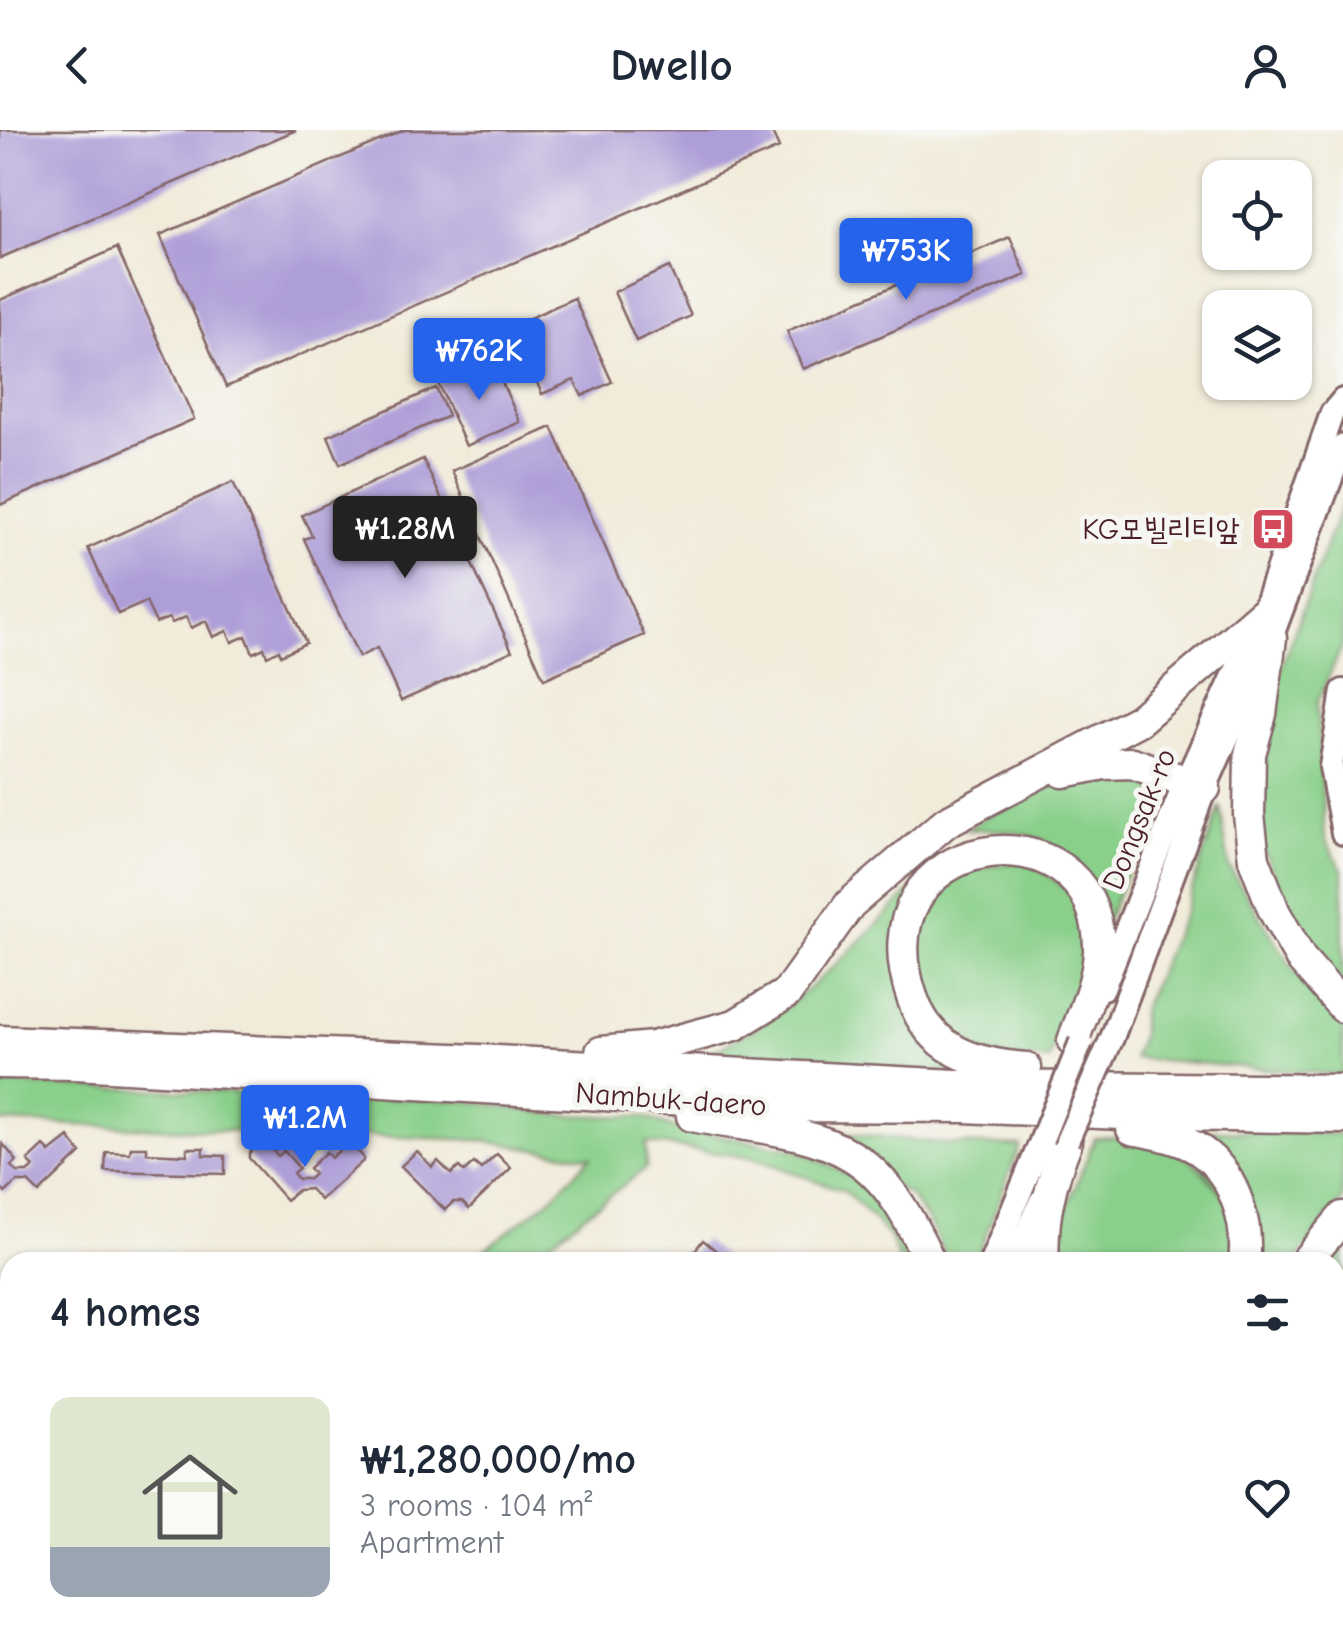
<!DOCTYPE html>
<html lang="en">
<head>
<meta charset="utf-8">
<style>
  body { margin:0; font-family:"Comic Neue","Poor Story",sans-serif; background:#f2f2f3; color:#1f2937; height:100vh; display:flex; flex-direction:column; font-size:38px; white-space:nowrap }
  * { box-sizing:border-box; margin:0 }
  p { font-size:32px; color:#747a83 }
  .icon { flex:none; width:55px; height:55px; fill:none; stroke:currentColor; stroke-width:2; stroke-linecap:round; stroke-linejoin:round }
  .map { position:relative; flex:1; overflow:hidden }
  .panel { position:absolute; left:0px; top:1122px; width:1345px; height:392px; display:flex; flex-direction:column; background:#fff; border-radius:30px 30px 0 0; box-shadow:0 2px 8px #0004 }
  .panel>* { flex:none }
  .controls { position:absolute; left:1202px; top:30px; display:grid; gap:20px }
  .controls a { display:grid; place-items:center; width:110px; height:110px; border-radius:20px; background:#fff; box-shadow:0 2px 8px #0004; font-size:50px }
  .price { position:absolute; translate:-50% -85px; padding:0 22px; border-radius:10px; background:#2563eb; color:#fff; font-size:32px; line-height:65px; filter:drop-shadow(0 2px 5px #0008) }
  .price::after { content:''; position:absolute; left:50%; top:60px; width:30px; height:22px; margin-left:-15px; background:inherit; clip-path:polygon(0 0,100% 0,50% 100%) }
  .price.selected { background:#222; color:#fff }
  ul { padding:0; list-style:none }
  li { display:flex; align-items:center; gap:30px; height:250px; padding:0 50px }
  li span { display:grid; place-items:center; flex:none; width:280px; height:200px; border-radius:20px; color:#555 }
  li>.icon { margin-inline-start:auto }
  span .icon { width:120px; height:120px; fill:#fffc; stroke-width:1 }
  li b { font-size:42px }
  h2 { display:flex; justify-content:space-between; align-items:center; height:120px; padding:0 50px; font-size:42px }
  header { display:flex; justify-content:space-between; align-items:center; height:130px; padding:0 50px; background:#fff; font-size:45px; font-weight:700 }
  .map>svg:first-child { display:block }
  .green { fill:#8ad08b; stroke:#6a785b; stroke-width:2.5 }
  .building { fill:#ae9ed8 }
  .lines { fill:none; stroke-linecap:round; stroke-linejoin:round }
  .street-casing { stroke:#846668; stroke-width:22 }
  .secondary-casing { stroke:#846668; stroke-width:28 }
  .highway-casing { stroke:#846668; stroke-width:35 }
  .street { stroke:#fff; stroke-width:18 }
  .secondary { stroke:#fff; stroke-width:22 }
  .highway { stroke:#fff; stroke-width:30 }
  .secondary-bridge-casing { stroke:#846668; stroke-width:28; stroke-linecap:butt }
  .secondary-bridge { stroke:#fff; stroke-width:22 }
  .labels { text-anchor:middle; stroke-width:10; stroke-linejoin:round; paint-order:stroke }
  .poi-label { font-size:30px; fill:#4a1f2b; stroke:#f6f6f2; text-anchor:end }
  .street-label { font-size:30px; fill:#4a1f2b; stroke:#f6f6f2 }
</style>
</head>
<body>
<header><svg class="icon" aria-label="back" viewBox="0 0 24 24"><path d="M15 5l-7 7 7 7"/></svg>Dwello<svg class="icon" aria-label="person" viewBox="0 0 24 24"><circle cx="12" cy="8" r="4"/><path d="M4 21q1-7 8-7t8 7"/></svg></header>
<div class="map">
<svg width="1343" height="1513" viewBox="0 0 1343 1513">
  <rect width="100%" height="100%" fill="#f6f6f2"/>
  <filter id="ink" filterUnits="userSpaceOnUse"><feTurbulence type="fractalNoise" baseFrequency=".01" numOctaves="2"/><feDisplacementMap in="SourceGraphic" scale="20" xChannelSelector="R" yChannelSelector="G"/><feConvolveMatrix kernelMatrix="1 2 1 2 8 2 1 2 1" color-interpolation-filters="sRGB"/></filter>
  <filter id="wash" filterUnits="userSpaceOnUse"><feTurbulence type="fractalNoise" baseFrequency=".0048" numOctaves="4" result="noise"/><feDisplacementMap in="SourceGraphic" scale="40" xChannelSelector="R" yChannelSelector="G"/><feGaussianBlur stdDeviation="2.25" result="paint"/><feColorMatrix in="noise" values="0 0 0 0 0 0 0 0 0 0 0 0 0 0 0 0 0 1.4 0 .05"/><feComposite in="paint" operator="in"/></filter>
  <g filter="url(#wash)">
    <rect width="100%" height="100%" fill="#f1ebd9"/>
    <!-- green -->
    <path class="green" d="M1343,370V515L1317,573L1325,709L1343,741V855L1311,825L1261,715L1262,651L1279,543Z
      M1145,644L1158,669L1156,678L1102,800C1093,780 1086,754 1073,736C1052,702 1002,698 966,700L987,686L1073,645Z
      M1220,676L1229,737L1295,842L1343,886V945L1133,928L1141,906V881L1184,783Z
      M1027,729L1077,768L1088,834L1049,930L989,926L947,901L915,858L917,784L948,745Z
      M916,756L894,820L970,944L697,927C789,891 847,823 916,756Z
      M0,954L467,971L556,985L646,987L668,996L797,1020L852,1046L902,1093L917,1132H900L889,1106L845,1061L753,1028L646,1013V1038L523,1132H468L548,1071L591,1027L475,1010L0,992Z
      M805,999L951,1014L1020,1016L975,1132H948L930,1094L910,1066Z
      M1176,1000L1343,1004V1069L1295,1132H1252L1255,1110Z
      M1138,1006L1187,1025L1227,1069L1237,1132H1059L1056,1105L1095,1008Z
      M1343,1119V1204L1335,1213V1132H1330Z
      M574,1505H730L735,1513H564Z"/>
    <g id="blocks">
      <!-- building -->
      <path class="building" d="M0,0H296L0,128Z
        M404,0H771L779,18L226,257L160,105Z
        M1010,107L1026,145L803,239L787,201Z
        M117,118L194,289L0,375V170Z
        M669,137L691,186L636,211L614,162Z
        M574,168L612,252L582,266L574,250L542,264L512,196Z
        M491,229L520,292L466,316L438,253Z
        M436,258L448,286L340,334L328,306Z
        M552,297L644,505L544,549L452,341Z
        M423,329L512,521L401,571L377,518L359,527L304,409L312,406L302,385Z
        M233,352L306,513L281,525L279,520L267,526L264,518L253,523L246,506L232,512L227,501L213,507L206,491L191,498L186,487L172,493L169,488L156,493L146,472L118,484L88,418Z
        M69,1007L81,1023L39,1063L28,1052H17L5,1063L0,1057L3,1014L17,1031L11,1036L17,1042H28L34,1037L28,1031L44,1016L50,1022Z
        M261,1012L263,1015L266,1013L278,1026L284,1021L299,1038L293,1043L298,1049H309L314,1044L309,1038L326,1022L331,1028L345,1015L351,1014L363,1027V1031L320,1070L310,1059L298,1060L286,1070L249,1028V1023Z
        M131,1017H147V1023L187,1025V1018H204L203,1025L225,1026V1044L105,1041L106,1022L130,1023Z
        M417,1021L432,1037L438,1031L451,1044L459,1037L464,1042L474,1033L481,1039L497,1024L511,1038L469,1079L462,1072H453L445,1080L401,1036Z
        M703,1110L730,1132H694L689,1128Z
        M0,1155L10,1166L6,1174L10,1178V1191L0,1200Z
        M0,1277L9,1288L3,1293L10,1298V1309L0,1317Z
        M1335,1341L1343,1349V1380L1335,1377Z
        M1343,1464V1505L1334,1513H1291L1300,1505H1335V1481L1339,1477L1335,1472Z
        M948,1505H980L977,1513H945Z
        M1205,1505H1250L1241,1513H1196Z"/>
    </g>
  </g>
  <g filter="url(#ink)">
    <use href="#blocks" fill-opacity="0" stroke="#846668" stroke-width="2.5"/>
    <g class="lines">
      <!-- street casing -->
      <g class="street-casing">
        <path id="street" d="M0,1487L10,1477
          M112,1505L109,1508L114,1513
          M285,1505L293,1513
          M413,1505L420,1513
          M329,1513L337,1505
          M436,1513L444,1505"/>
      </g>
      <!-- secondary casing -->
      <g class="secondary-casing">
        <path id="secondary" d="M1343,561L1331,637L1343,703
          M1103,858L1185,653L1262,484L1332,283L1343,270
          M1112,908L1205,658L1271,508L1343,316
          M991,1132L1042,1009
          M1014,1132L1041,1071
          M780,1513L785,1505
          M810,1513L815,1505"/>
      </g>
      <!-- highway casing -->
      <g class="highway-casing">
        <path id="highway" d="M1271,508L1261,584L1250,624L1249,685L1254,729L1274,781L1301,829L1343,877
          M1063,642L1104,634L1132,633L1205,658
          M0,911L479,930L975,956L1343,960
          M601,922L653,917L735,895L787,863L850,774L946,692L1139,590L1262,484
          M0,933L76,934L789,976L964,977L1122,984L1343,988
          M1026,938C975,934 930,921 912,867C855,699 1096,668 1099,816C1100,848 1083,882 1073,911
          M692,986C744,997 806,998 852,1026C890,1049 912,1094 930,1132
          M1132,999C1157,1004 1186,1008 1206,1025C1236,1049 1249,1096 1244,1132
          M1044,1132C1041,1089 1051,1051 1067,1011
          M1305,1132L1343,1087"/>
      </g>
      <!-- street -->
      <use href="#street" class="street"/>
      <!-- secondary -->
      <use href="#secondary" class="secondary"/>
      <!-- highway -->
      <use href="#highway" class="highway"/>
      <!-- secondary-bridge casing -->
      <g class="secondary-bridge-casing">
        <path id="secondary-bridge" d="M1042,1009L1081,912
          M1067,1011L1112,908"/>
      </g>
      <!-- secondary-bridge -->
      <use href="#secondary-bridge" class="secondary-bridge"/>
    </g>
  </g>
  <!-- icons -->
  <defs>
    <g id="bus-square" transform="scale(2.25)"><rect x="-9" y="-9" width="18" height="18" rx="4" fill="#d1495b" stroke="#f6f6f2"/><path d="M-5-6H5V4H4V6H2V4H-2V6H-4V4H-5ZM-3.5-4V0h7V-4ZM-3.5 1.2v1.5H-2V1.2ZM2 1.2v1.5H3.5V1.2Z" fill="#fff"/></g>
  </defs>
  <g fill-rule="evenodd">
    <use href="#bus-square" x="1273" y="399"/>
  </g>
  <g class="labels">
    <!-- poi labels -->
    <g class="poi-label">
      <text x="1240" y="409">KG모빌리티앞</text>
    </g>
    <!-- street labels -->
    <g class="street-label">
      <text transform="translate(1139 689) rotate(-68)" y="10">Dongsak-ro</text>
      <text transform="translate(671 969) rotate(4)" y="10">Nambuk-daero</text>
    </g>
  </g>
</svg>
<div class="controls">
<a><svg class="icon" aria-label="locate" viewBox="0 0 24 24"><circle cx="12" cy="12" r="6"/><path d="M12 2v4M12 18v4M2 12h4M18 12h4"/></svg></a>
<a><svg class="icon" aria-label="layers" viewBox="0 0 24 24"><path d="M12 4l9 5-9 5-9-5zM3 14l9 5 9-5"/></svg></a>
</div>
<b class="price" style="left:906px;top:173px">₩753K</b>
<b class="price" style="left:479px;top:273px">₩762K</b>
<b class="price selected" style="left:405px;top:451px">₩1.28M</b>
<b class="price" style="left:305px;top:1040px">₩1.2M</b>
<section class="panel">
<h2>4 homes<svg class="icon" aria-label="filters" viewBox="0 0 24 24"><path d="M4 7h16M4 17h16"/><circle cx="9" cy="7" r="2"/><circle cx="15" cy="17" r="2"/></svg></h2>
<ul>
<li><span style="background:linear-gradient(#dfe7d0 75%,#9aa5b1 0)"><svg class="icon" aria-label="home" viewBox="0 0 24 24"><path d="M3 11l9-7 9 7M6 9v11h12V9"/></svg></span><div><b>₩1,280,000/mo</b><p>3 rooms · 104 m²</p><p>Apartment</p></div><svg class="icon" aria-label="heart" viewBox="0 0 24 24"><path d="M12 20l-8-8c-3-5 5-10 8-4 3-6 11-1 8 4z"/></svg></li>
</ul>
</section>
</div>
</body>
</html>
